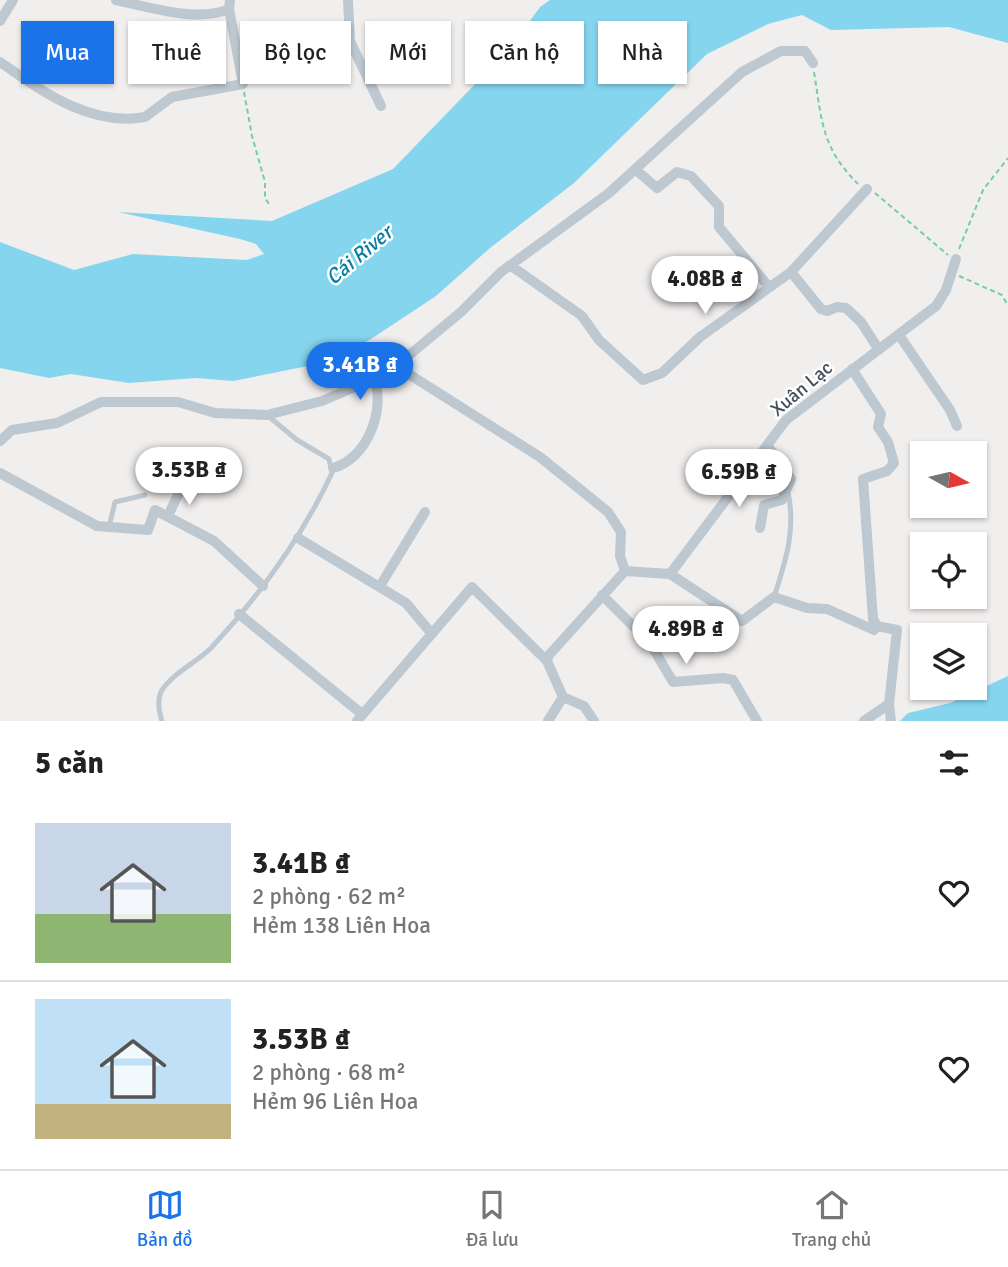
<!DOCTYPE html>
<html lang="vi">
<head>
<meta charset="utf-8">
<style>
  body { margin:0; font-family:Signika,sans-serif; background:#f2f2f2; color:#222; height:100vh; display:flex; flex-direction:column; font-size:26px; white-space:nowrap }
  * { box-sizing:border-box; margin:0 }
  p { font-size:23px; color:#767676 }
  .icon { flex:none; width:38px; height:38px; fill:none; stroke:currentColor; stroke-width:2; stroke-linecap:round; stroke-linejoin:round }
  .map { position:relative; height:721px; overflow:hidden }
  .side { display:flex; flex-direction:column; background:#fff; flex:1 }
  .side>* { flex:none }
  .banner { position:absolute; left:21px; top:21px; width:966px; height:63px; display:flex; gap:14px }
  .needle { width:46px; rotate:98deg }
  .controls { position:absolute; left:910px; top:441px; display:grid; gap:14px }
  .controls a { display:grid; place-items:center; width:77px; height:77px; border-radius:0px; background:#fff; box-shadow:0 2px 5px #0004; font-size:35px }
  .price { position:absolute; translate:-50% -60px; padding:0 16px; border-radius:24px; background:#fff; color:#222; font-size:23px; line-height:46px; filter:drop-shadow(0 2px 4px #0008) }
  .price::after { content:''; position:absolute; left:50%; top:42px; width:21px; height:16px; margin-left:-10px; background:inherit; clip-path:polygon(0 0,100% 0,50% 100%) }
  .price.on { background:#1a73e8; color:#fff }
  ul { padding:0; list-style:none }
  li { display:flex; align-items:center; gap:21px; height:175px; padding:0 35px }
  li+li { border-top:2px solid #e0e0e0 }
  li span { display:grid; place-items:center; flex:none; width:196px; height:140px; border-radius:0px; color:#555 }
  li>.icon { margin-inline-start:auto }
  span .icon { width:84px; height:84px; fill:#fffc; stroke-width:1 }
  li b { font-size:30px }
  h2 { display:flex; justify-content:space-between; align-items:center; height:84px; padding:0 35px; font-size:30px }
  .tag { padding:0 24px; border-radius:0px; background:#fff; box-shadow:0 2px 5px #0004; font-size:24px; line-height:63px }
  .tag.on { background:#1a73e8; color:#fff }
  .tabs { display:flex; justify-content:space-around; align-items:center; height:98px; border-top:2px solid #e0e0e0; background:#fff; font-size:19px; color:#767676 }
  .tabs a { display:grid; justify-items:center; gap:4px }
  .tabs .on { color:#1a73e8 }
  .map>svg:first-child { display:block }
  .water { fill:#86d5ee }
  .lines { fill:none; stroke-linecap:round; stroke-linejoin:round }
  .path { stroke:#72cea4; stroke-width:2; stroke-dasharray:5 3.5; stroke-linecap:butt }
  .service { stroke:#bec8d0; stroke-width:5 }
  .minor { stroke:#bec8d0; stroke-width:10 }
  .labels { text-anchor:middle; stroke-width:5; stroke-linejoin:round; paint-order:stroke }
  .street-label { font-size:19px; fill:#46505c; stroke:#fff }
  .water-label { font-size:21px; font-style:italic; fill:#097ea4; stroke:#fff }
</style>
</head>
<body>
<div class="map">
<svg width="1008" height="721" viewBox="0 0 1008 721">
  <rect width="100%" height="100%" fill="#f1eeee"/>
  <!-- water -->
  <path class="water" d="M550,0H1008V43L949,27L831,30L802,15L768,24L707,54L574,183L490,248L436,296L371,339L328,362L233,381L196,378L129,383L71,374L49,378L0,368V242L74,270L133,254L247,260L264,254L256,244L240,239L118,212L272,221L393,169L510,48L540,7Z
    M1008,676V721H900L908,713L950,703Z"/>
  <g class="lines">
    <!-- path -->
    <path class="path" d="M814,72C822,121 821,147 858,184
      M244,92L252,136L265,182V198L269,204
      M875,193L948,255
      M959,249L983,190L1008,158
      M959,276L1002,295L1008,306"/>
    <!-- service -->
    <path class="service" d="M109,527L115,502L145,495
      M774,597C786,560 796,530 788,492
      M162,721C159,712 157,699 162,690C173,673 197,662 211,648C259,596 302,537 332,473L329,459L297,440L267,415"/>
    <!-- minor -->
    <path class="minor" d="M116,0C149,7 197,23 229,9L230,0
      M348,0L350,41L381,106
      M0,21L13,0
      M0,62C42,91 90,127 145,117L172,97L243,84L229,9
      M636,170L657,188L677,172L691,176L719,206V227L769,287
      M510,265L582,316L599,340L643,380L662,373L700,337L791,272L821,309L827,311L837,307L846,308L861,322L879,350
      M791,272L867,189
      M899,335L950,410L957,426
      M396,366L540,457L608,512L621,532L620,556L625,571
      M852,369L881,414L878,427L888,442L894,463L887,471L863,479L873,619L877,626L897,630L889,704L891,721
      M0,441L12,430L57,423L101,402H178L215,413L267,415L322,401L364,383L396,366L461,312L501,272L609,193L742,72L781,51H805L813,63
      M333,468C367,459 386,410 374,378
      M0,473L97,526L148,530L155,510L214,541L263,586
      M168,516L183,484
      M760,528L764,505L782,500L791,479L767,445
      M298,538L406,603L432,634
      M670,574L742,621L774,597L807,608L827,609L874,630L877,626
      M380,586L425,512
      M602,595L650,643L673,682L723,678L733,680L757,721
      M239,614L362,714
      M563,697L584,706L594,721
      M357,721L472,587L547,661
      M548,721L563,697L547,661L549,655L625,571L670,574L786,420L936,306L946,290L956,259
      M864,721L889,704"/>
  </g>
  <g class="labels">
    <!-- street labels -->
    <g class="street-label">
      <text transform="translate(801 388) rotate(-40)" y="7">Xuân Lạc</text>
    </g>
    <!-- water labels -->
    <g class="water-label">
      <text transform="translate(359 255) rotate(-40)" y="7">Cái River</text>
    </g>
  </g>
</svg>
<div class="controls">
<a><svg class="needle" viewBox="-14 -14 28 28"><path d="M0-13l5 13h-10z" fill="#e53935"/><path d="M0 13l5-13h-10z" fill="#767676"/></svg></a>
<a><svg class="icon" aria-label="locate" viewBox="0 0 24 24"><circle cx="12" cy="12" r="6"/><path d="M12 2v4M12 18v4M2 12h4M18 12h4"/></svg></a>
<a><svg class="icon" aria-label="layers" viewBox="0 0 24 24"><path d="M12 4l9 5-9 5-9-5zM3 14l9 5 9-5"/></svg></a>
</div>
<b class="price" style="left:705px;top:316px">4.08B ₫</b>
<b class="price on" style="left:360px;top:402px">3.41B ₫</b>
<b class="price" style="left:189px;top:507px">3.53B ₫</b>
<b class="price" style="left:739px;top:509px">6.59B ₫</b>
<b class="price" style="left:686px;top:666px">4.89B ₫</b>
<div class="banner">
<a class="tag on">Mua</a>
<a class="tag">Thuê</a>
<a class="tag">Bộ lọc</a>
<a class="tag">Mới</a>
<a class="tag">Căn hộ</a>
<a class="tag">Nhà</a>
</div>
</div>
<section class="side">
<h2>5 căn<svg class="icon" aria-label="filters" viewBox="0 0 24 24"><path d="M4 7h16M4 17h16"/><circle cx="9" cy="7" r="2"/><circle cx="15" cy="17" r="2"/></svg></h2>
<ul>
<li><span style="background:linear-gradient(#c9d6e8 65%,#8fb573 0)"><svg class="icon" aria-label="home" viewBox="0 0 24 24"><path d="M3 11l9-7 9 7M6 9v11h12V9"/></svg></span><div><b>3.41B ₫</b><p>2 phòng · 62 m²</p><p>Hẻm 138 Liên Hoa</p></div><svg class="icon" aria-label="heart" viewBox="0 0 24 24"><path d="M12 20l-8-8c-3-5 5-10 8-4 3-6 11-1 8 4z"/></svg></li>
<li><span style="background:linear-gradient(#bfe0f5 75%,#c2b280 0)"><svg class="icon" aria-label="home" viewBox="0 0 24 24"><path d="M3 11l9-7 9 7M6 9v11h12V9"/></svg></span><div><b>3.53B ₫</b><p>2 phòng · 68 m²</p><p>Hẻm 96 Liên Hoa</p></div><svg class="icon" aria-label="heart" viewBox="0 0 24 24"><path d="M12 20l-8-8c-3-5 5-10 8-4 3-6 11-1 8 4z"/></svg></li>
</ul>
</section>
<nav class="tabs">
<a class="on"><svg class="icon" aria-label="map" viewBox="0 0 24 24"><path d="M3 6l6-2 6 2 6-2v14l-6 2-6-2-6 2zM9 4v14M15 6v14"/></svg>Bản đồ</a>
<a><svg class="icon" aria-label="saved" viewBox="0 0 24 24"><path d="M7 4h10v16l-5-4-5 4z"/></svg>Đã lưu</a>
<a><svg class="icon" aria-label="home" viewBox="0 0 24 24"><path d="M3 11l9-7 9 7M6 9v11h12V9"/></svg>Trang chủ</a>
</nav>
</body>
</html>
